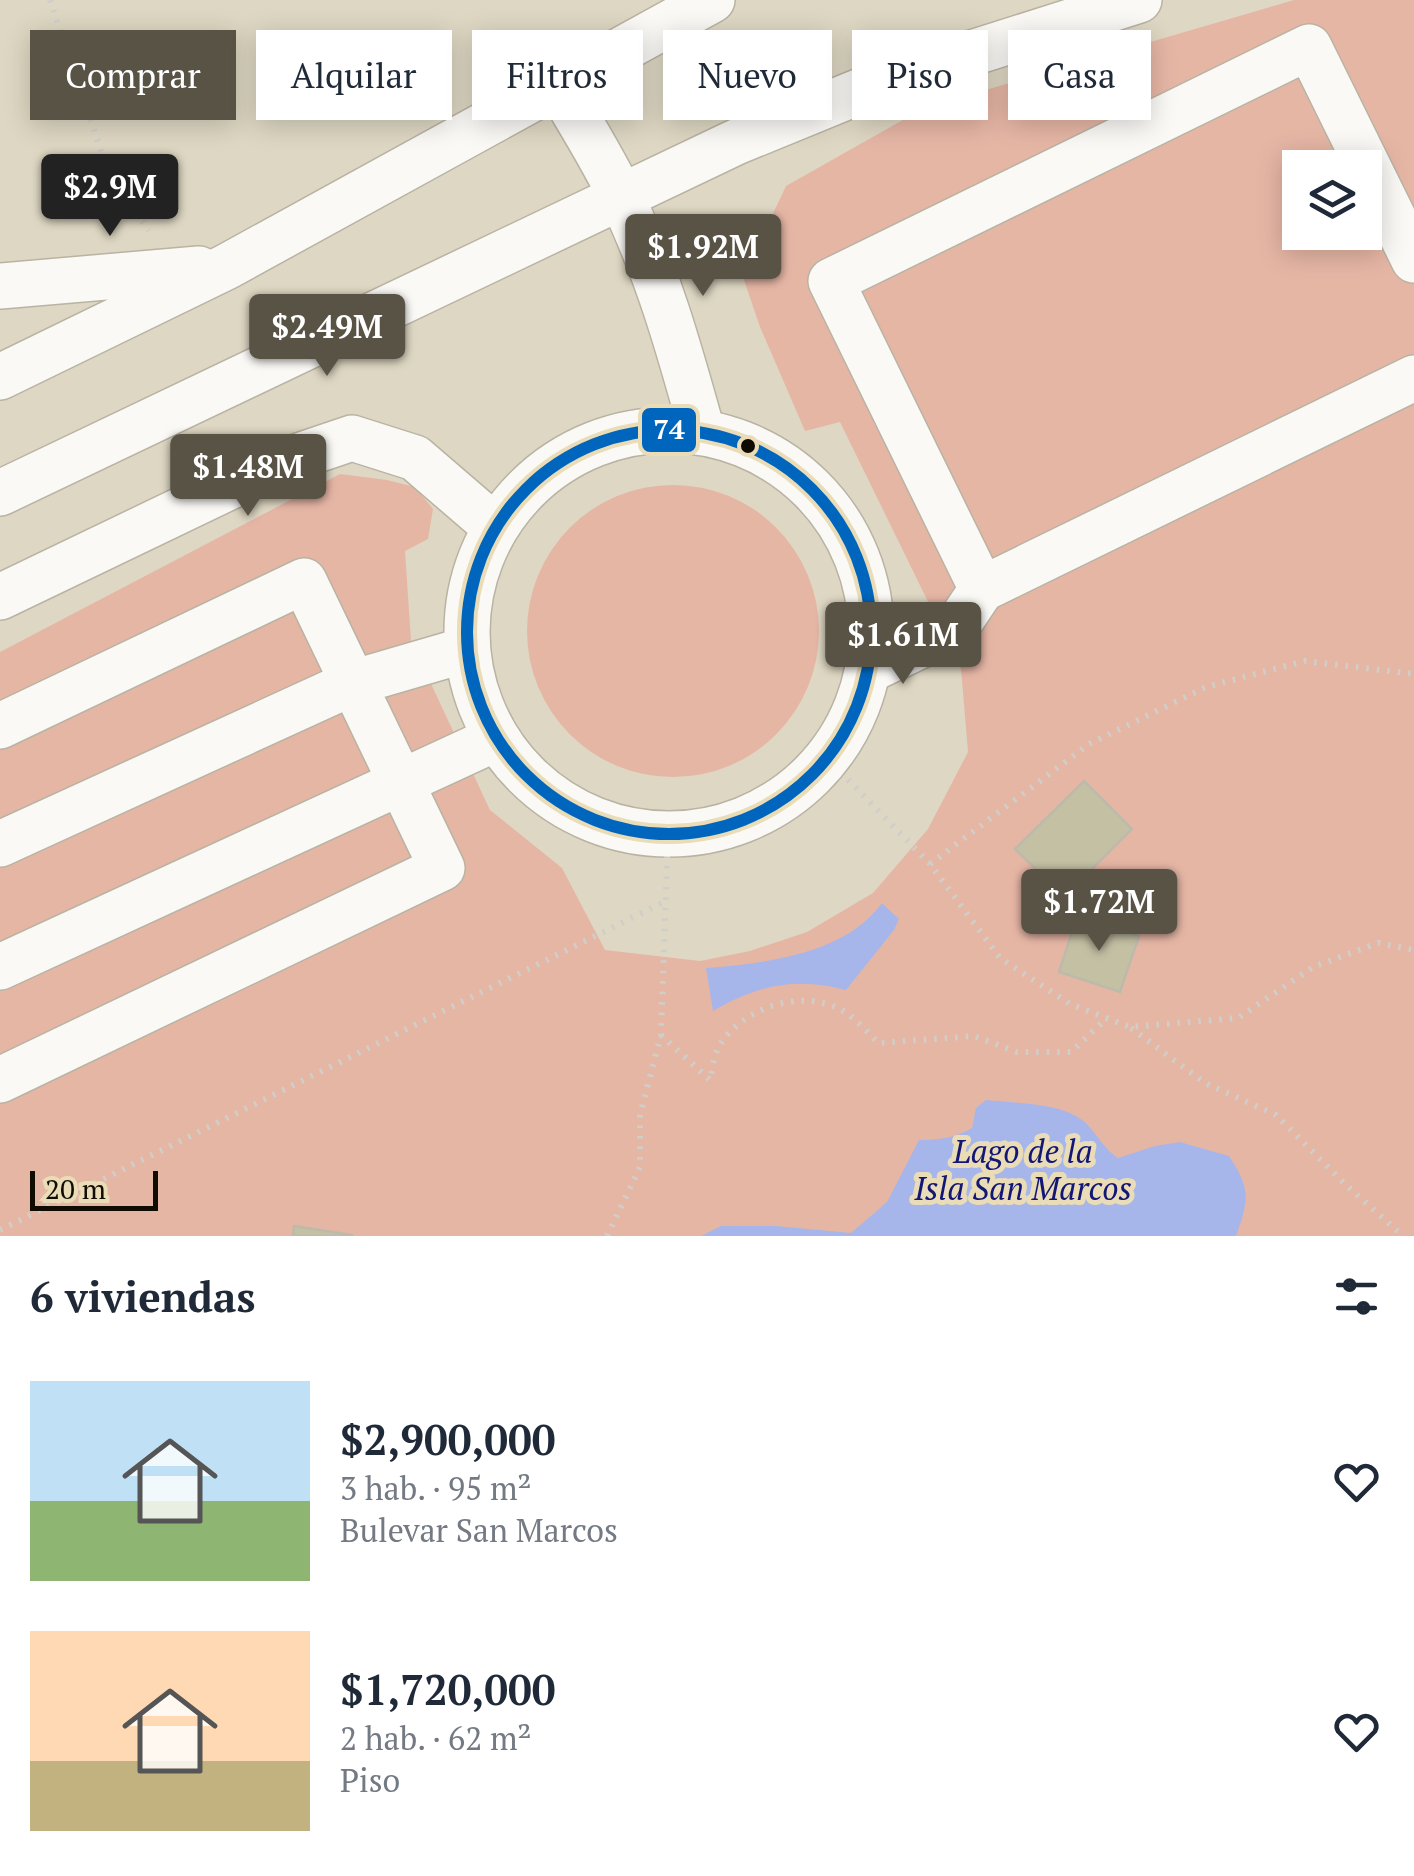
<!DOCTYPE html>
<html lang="es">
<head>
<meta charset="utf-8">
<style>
  body { margin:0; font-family:"PT Serif",serif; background:#f6f6f7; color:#1f2937; height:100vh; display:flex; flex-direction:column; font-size:38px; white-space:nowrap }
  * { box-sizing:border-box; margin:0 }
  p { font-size:32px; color:#747a83 }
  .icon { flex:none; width:55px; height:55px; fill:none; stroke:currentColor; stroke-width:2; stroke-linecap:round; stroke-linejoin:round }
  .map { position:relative; height:1236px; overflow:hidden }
  .drawer { display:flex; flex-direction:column; background:#fff; flex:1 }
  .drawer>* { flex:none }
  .guide { position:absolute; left:30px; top:30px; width:1355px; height:90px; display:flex; gap:20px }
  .tools { position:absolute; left:1282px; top:150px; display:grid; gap:20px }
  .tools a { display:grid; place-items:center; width:100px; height:100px; border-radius:0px; background:#fff; box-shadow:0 5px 25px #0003; font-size:50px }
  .scale { position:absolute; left:30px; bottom:25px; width:128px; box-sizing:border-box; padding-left:10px; border:5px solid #110c02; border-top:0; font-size:28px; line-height:35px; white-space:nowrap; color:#110c02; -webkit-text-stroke:8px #eadcb7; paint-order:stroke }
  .price { position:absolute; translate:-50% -85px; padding:0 22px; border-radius:10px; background:#595346; color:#fff; font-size:32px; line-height:65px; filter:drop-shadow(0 2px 5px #0008) }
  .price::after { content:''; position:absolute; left:50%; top:60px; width:30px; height:22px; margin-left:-15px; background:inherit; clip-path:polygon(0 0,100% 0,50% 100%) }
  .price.selected { background:#222; color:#fff }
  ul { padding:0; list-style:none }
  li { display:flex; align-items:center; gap:30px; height:250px; padding:0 30px }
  li span { display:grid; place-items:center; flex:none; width:280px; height:200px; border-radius:0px; color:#555 }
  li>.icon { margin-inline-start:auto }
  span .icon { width:120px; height:120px; fill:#fffc; stroke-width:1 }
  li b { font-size:42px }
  h2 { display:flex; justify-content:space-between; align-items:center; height:120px; padding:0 30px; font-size:42px }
  .pill { padding:0 35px; border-radius:0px; background:#fff; box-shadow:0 5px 25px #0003; font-size:35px; line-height:90px }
  .pill.selected { background:#595346; color:#fff }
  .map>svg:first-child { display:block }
  .green { fill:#e6b6a5; fill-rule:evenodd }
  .water { fill:#a6b6ea }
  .building { fill:#c3c0a4; stroke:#bdbaaa; stroke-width:2.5 }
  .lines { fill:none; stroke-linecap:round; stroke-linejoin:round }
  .minor-casing { stroke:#b9b3a3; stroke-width:48 }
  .path { stroke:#d0cec9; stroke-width:6; stroke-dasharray:2.5 8; stroke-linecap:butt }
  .minor { stroke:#faf9f6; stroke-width:45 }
  .bus-1-casing { stroke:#eadcb7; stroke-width:20 }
  .bus-1 { stroke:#0065bd; stroke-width:12 }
  .bus-dot { fill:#110c02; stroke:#eadcb7; stroke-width:4 }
  .labels { text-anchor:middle; stroke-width:10; stroke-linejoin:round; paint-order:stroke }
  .water-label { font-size:32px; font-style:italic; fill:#121674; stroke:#eadcb7 }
  .line-badge { stroke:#eadcb7; stroke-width:4 }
  .badge-label { font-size:28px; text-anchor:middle; font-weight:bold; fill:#fff }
</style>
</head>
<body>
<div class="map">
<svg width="1414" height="1236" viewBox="0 0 1414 1236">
  <rect width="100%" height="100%" fill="#ded7c3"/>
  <!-- green -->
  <path class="green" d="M1294,0H1414V1236H0V652L340,474L387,480L415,487L433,509L428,539L405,551L411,641L490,810L562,868L605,950L700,961L750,951L807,932L873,893L928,829L968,752L961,669L840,422L805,431L760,327L743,277L786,186L924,108ZM1300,168H1365V232H1300Z
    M527 631a146 146 0 1 1 292 0a146 146 0 1 1-292 0Z"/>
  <!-- water -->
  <path class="water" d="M882,903L899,919L894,930L846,990C795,977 758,985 713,1011L706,968C765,963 844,955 882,903Z
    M986,1100C1013,1103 1057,1103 1079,1118C1095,1128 1100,1146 1118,1158L1155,1146L1180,1142L1229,1156C1251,1189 1249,1200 1236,1236H701L721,1226H776L851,1233L887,1202L919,1140C938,1140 955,1138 972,1128L976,1108Z"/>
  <!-- building -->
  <path class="building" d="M1084,781L1132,829L1064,897L1015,849Z
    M1077,917L1139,936L1120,992L1059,972Z
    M294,1226L352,1235V1236H293Z"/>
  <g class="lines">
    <!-- minor casing -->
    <g class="minor-casing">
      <path id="minor" d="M558,85C580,123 604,160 622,199C658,273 680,352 702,431
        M0,286L199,269
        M0,377L226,267L712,0
        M467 632a202 202 0 1 1 404 0a202 202 0 1 1-404 0Z
        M0,493L736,142L890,79L1139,0
        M982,589L831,281L1309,47L1414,260
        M0,597L281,462L352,438L415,458L494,526
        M869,670L955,629L982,589L1414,378
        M0,726L304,581L442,868L0,1080
        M0,844L352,683L465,650
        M0,967L497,738"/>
    </g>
    <!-- path -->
    <path class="path" d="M50,0L110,177L149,231
      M826,757L930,864L1000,958L1070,1004L1130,1027L1238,1018L1313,967L1378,943L1414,950
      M930,864L1089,744L1206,687L1305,661L1414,674
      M1131,1028L1205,1083L1276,1115L1346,1185L1403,1236
      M661,1035L710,1080C713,1068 714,1053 721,1043C746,1006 805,987 845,1012C857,1020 868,1033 879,1043L974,1036L1017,1052H1071L1107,1018
      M0,1230L666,901
      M607,1236L640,1167V1115L661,1035L668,833"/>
    <!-- minor -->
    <use href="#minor" class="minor"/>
    <!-- bus-1 casing -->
    <g class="bus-1-casing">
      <path id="bus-1" d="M467 632a202 202 0 1 1 404 0a202 202 0 1 1-404 0Z"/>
    </g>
    <!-- bus-1 -->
    <use href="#bus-1" class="bus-1"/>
  </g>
  <!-- markers -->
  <circle class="bus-dot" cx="748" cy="446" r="9"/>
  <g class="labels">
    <!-- water labels -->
    <g class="water-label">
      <text x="1023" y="1163">Lago de la<tspan x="1023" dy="37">Isla San Marcos</tspan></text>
    </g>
  </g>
  <rect class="line-badge" x="640" y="406" width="58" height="48" rx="10" fill="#0065bd"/>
  <g class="badge-label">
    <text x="669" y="439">74</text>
  </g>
</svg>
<div class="tools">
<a><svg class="icon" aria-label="layers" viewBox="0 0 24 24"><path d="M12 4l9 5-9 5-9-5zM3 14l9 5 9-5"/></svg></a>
</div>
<div class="scale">20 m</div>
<b class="price selected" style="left:110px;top:239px">$2.9M</b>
<b class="price" style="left:703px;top:299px">$1.92M</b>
<b class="price" style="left:327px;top:379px">$2.49M</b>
<b class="price" style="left:248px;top:519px">$1.48M</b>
<b class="price" style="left:903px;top:687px">$1.61M</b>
<b class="price" style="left:1099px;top:954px">$1.72M</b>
<div class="guide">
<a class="pill selected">Comprar</a>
<a class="pill">Alquilar</a>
<a class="pill">Filtros</a>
<a class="pill">Nuevo</a>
<a class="pill">Piso</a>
<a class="pill">Casa</a>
</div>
</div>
<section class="drawer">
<h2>6 viviendas<svg class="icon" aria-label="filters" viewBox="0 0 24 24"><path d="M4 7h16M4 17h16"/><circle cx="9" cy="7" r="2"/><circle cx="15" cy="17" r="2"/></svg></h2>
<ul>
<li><span style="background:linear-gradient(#bfe0f5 60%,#8fb573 0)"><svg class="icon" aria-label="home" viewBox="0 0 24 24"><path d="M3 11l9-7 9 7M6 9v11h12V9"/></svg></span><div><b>$2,900,000</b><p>3 hab. · 95 m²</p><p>Bulevar San Marcos</p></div><svg class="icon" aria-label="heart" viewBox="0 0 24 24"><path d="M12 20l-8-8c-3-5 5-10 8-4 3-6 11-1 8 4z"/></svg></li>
<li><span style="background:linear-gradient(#ffd9b3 65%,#c2b280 0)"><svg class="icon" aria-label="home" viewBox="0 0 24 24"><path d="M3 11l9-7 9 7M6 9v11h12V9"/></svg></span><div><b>$1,720,000</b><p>2 hab. · 62 m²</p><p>Piso</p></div><svg class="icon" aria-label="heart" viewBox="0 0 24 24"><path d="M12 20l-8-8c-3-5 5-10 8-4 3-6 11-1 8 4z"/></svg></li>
</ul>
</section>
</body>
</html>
